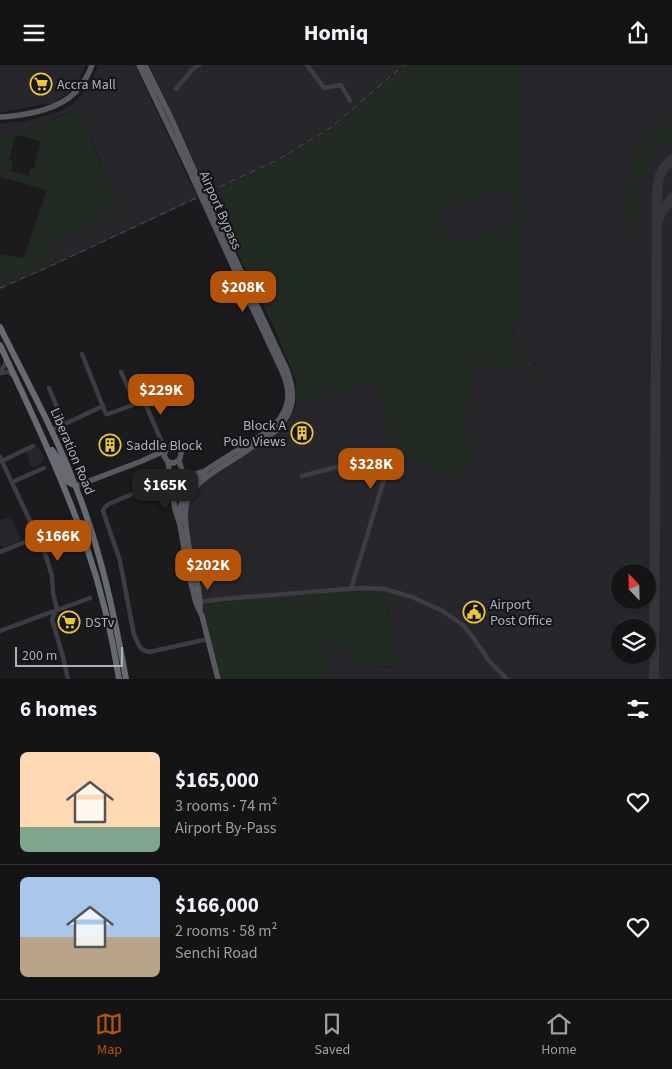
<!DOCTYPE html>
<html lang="en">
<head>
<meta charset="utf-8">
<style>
  body { margin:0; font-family:"Source Sans 3",sans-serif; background:#1d1d1f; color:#f1f3f6; height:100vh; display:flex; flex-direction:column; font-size:19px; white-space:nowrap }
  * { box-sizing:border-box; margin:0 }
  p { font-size:16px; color:#9d9ea1 }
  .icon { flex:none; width:28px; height:28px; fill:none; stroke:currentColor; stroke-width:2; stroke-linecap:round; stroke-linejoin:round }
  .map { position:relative; height:614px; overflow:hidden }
  .drawer { display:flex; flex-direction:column; background:#141416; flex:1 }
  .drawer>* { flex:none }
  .needle { width:32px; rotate:338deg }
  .controls { position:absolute; left:611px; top:499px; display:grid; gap:10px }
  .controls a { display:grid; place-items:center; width:45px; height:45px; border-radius:50%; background:#141416; box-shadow:0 1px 4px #0004,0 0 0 1px #333335; font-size:25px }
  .scale { position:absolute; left:15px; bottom:12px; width:108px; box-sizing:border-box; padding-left:5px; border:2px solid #aeb0bb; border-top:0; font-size:14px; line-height:18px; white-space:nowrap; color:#aeb0bb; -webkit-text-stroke:4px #161518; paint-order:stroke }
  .price { position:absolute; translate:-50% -42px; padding:0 11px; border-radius:10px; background:#b45309; color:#fff; font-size:16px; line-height:32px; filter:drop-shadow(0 1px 2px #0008) }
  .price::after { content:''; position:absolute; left:50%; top:30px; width:15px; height:11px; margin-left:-8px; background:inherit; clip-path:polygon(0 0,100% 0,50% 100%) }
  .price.on { background:#222; color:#fff }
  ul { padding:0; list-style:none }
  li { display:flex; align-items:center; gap:15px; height:125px; padding:0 20px }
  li+li { border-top:1px solid #333335 }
  li span { display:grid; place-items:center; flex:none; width:140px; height:100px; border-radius:8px; color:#555 }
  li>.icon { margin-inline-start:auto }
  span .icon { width:60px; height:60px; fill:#fffc; stroke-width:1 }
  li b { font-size:21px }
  h2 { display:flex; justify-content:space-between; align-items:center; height:60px; padding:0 20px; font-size:21px }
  header { display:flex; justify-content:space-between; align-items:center; height:65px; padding:0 20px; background:#141416; font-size:22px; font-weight:700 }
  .dock { display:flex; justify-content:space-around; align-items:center; height:70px; border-top:1px solid #333335; background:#141416; font-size:14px; color:#9d9ea1 }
  .dock a { display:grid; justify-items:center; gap:2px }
  .dock .on { color:#b45309 }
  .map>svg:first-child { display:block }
  .built { fill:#27262a; fill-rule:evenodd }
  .green { fill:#222a24; fill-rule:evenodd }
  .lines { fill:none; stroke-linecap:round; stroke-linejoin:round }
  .taxiway { stroke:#35353a; stroke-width:10 }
  .minor { stroke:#3c3c42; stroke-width:4.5 }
  .major { stroke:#585960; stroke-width:5.5 }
  .highway { stroke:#686a72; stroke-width:6 }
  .rail { stroke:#4f5056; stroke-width:1; stroke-dasharray:6 5; stroke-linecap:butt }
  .labels { text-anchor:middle; stroke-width:4.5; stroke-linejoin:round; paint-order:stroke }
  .poi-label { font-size:14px; fill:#aeb0bb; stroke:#161518; text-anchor:start }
  .street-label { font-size:14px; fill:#aeb0bb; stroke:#161518 }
</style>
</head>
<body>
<header><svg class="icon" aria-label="menu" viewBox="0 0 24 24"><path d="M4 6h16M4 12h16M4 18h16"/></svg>Homiq<svg class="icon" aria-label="share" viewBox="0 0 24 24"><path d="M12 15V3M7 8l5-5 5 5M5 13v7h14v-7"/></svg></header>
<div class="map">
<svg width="672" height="614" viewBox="0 0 672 614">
  <rect width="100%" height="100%" fill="#1b1a1d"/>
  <!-- built -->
  <path class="built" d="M0,0H86L76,20L67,29L53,39H44L0,48Z
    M98,0H135L198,134L0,225V223L56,196L49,180L102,99L78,43L40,60L0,73V59L15,56L23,57L48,50L61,46L76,36L82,30L92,15Z
    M149,0H406L321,69L258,104L209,128Z
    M522,0H672V614H332L324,585L345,579L351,590L364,600L386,603L399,600L386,539L400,536V530L388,526L361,524L328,526L261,530L202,541L187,448L191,432L208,414L259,381L286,360L296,340L378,317L391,379L405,380L403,391L463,415L474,390L472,375L465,374L471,298L540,308L536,300L518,286L515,281L513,275L514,263L521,253L523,247L521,140ZM620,508H648V535H620ZM620,562H648V590H620Z
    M491,125L513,129L516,157L499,164L498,167L452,176L435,149Z
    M38,381L44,393L42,398L32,403L26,386Z
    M11,451L21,475L2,483L0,479V455Z"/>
  <!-- green -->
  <path class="green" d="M406,0H522L521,140L523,247C521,255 514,260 513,268C510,289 535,292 540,309L471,298L465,373L472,375L474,390L463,415L403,391L404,380L391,379L377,317L296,340V316L275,265L209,128L258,104L321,69ZM491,125L513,129L515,157L499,164L497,167L452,176L435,149Z
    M78,43L121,148L49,180L56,196L0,223V189L24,193L47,125L0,112V73L40,60L60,52ZM18,70L41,76L34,104L31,103L29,111L11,106L13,96L9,95L15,73Z
    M672,56V75C663,80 654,87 648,96C638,113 641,144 641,164L628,165C624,136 625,94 645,71C650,65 665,60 672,56Z
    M672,378V614H671Z
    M361,524L388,526L400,530V536L386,540L399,600C383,603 362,604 350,590C348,587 346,582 345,579L324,585L332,614H221L202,541L261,530Z"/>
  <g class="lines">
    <!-- taxiway -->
    <path class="taxiway" d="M658,156L662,146L672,133
      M654,614L657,127C658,113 660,104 672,95"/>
    <!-- minor -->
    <path class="minor" d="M307,0L324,23L341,20L350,36
      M176,24L192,5L199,0
      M82,289L106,349H108L144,336L161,375L166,383
      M0,306L5,300L6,293
      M121,307L135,338
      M0,308L8,307L15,312
      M49,323L64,359
      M52,365L103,341
      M0,392L45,488L52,511L53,528L57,544L52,554L63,592L68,614
      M2,396L33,381
      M302,411L388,389L391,390V391L351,524
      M12,417L44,403
      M151,421L109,439L105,442L103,446L120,496L134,570L140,582L143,585L149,587L208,574
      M0,487L38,472
      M199,537L223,534L347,524L364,523L385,524L412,532L443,546L464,561L475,575L489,596L507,614
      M0,566L90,533"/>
    <!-- major -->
    <path class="major" d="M139,0L186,98L236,208L282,306C293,330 289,348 268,366L206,405L196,415L188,424L182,436L180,444V460
      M145,0L172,55L201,120L287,305C296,330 295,345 277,365C264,374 252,382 239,391C222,402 194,416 187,436C183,451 187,467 189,482C193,503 201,525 200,546
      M0,52C10,52 21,50 31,48C61,42 81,30 92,0
      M179,395L174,398L168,397L164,391L166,383C176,376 185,384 179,395C182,410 187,414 201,407
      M168,397L175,444L180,460L188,506L196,538L202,551L218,614
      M76,421L142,396L164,386"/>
    <!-- highway -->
    <path class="highway" d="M0,262C26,315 54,365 75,420C100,482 114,548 126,614
      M0,280C31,346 62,412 86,480C101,524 112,569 119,614
      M52,385L57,392L68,417L76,421"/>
    <!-- rail -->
    <path class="rail" d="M0,223L55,199L277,95L330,63L404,0"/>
  </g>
  <!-- icons -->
  <defs>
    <g id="supermarket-ring" transform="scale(1.125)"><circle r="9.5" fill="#161518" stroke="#ebc444" stroke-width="1.5"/><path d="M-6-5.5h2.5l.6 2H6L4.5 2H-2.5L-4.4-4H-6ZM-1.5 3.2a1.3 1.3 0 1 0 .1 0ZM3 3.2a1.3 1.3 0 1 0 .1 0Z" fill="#ebc444"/></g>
    <g id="building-ring" transform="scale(1.125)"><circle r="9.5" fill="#161518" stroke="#ebc444" stroke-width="1.5"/><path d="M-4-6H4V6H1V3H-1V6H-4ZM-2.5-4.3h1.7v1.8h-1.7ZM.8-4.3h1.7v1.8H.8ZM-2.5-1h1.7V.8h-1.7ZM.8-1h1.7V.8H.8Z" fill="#ebc444"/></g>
    <g id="civic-ring" transform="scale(1.125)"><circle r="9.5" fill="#161518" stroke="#ebc444" stroke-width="1.5"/><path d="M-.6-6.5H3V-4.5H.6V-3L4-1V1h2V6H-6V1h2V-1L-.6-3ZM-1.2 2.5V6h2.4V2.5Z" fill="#ebc444"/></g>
  </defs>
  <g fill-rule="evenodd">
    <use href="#supermarket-ring" x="41" y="19"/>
    <use href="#building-ring" x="302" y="368"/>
    <use href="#building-ring" x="110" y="380"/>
    <use href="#civic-ring" x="474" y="547"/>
    <use href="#supermarket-ring" x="69" y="557"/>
  </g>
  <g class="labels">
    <!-- poi labels -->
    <g class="poi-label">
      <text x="57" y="24">Accra Mall</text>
      <text x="286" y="365" text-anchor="end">Block A<tspan x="286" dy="16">Polo Views</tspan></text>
      <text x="126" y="385">Saddle Block</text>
      <text x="490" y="544">Airport<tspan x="490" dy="16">Post Office</tspan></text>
      <text x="85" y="562">DSTv</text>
    </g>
    <!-- street labels -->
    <g class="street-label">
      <text transform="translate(221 145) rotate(66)" y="5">Airport Bypass</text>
      <text transform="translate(73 386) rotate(67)" y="5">Liberation Road</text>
    </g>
  </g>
</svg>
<div class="controls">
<a><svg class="needle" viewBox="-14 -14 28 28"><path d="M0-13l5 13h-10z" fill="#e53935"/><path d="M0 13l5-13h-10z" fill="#9d9ea1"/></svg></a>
<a><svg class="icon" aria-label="layers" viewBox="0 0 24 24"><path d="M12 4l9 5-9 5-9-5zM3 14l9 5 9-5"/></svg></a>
</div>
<div class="scale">200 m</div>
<b class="price" style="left:243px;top:248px">$208K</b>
<b class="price" style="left:161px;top:351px">$229K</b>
<b class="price" style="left:371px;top:425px">$328K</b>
<b class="price on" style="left:165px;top:446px">$165K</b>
<b class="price" style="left:58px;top:497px">$166K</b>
<b class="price" style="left:208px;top:526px">$202K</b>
</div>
<section class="drawer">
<h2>6 homes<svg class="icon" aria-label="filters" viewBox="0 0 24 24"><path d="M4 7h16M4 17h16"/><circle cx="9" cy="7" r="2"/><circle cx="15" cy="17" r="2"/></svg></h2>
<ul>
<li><span style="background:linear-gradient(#ffd9b3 75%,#7fa58c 0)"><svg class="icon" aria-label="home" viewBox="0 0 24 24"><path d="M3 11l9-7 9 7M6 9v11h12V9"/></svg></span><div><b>$165,000</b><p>3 rooms · 74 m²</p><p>Airport By-Pass</p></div><svg class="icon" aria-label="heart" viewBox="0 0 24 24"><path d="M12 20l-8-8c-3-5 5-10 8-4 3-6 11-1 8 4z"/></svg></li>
<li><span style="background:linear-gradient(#a9c7e8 60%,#b9a48a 0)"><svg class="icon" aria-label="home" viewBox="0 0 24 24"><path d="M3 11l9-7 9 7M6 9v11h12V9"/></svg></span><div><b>$166,000</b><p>2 rooms · 58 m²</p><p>Senchi Road</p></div><svg class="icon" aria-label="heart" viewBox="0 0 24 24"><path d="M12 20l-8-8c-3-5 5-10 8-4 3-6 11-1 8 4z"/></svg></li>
</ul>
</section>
<nav class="dock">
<a class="on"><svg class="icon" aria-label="map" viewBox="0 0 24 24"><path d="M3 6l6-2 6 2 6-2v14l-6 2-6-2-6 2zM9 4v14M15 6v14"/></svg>Map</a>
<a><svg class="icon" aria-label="saved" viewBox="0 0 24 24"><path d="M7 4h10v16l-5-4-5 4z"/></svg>Saved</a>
<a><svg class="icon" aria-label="home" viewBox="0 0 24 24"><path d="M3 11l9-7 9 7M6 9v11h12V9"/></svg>Home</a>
</nav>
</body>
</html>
